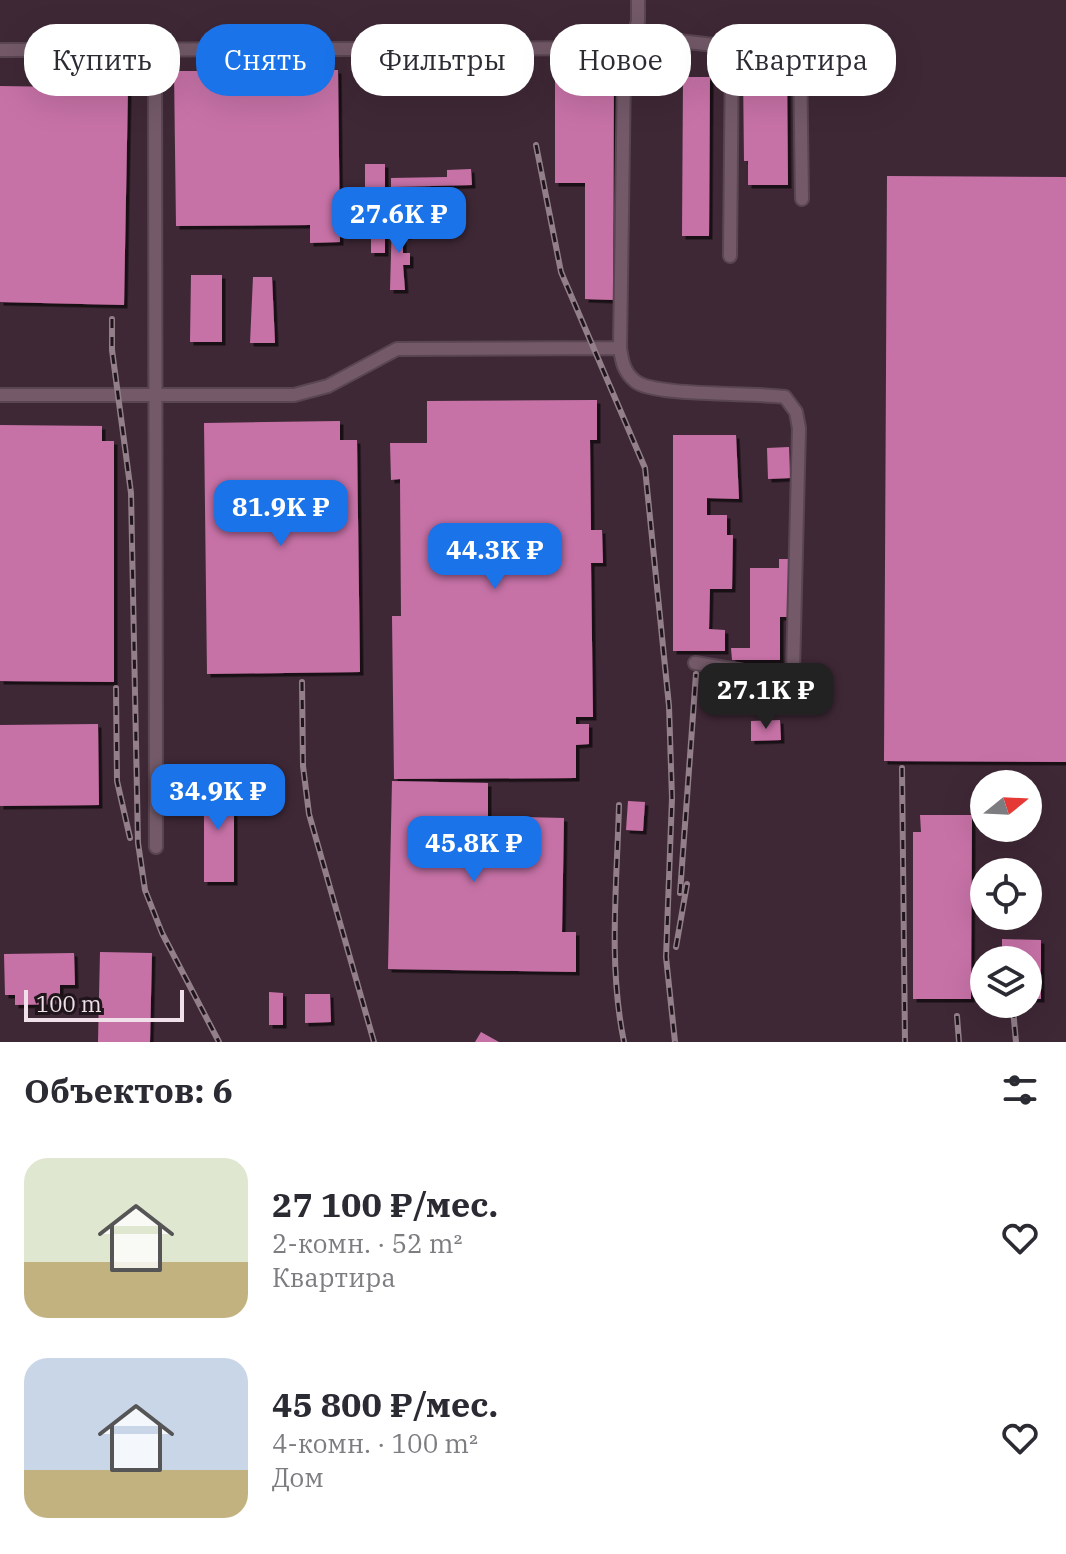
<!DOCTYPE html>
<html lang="ru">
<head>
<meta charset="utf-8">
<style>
  body { margin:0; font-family:"IBM Plex Serif",serif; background:#f2f2f3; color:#2b2b33; height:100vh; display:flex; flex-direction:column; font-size:30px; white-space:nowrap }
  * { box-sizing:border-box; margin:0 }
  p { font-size:26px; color:#7c7c81 }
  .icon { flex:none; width:44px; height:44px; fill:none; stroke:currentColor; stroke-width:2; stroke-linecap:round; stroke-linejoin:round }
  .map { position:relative; height:1042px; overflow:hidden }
  .panel { display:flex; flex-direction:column; background:#fff; flex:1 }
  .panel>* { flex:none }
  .guide { position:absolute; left:24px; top:24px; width:1018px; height:72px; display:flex; gap:16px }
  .needle { width:52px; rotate:72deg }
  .buttons { position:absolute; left:970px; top:770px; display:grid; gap:16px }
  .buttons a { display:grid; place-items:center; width:72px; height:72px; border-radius:50%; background:#fff; box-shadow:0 8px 32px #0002; font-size:40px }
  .scale { position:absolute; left:24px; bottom:20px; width:160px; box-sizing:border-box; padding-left:8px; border:4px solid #f0e0e9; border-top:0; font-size:22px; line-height:28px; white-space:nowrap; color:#f0e0e9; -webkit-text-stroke:6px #1f151b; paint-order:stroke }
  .price { position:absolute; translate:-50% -68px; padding:0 18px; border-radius:16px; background:#1a73e8; color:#fff; font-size:26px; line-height:52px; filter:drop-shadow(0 2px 4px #0008) }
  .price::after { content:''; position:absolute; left:50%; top:48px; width:24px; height:18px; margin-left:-12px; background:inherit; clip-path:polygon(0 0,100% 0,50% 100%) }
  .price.active { background:#222; color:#fff }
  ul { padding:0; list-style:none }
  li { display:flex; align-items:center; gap:24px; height:200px; padding:0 24px }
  li span { display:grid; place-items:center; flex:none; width:224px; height:160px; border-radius:24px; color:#555 }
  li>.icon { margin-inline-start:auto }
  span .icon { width:96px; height:96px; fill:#fffc; stroke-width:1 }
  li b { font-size:34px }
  h2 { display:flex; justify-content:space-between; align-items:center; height:96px; padding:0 24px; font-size:34px }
  .pill { padding:0 28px; border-radius:32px; background:#fff; box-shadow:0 8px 32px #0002; font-size:28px; line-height:72px }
  .pill.active { background:#1a73e8; color:#fff }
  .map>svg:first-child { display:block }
  .building { fill:#c772a7; filter:url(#shadow) }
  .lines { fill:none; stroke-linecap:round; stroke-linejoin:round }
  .minor-casing { stroke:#5a4652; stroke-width:16 }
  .minor { stroke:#745a69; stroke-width:12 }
  .rail-casing { stroke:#927f8a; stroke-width:6 }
  .rail { stroke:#1f151b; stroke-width:3; stroke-dasharray:9; stroke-linecap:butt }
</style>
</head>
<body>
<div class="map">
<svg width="1066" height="1042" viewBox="0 0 1066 1042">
  <defs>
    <filter id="shadow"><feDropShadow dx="3.5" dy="3.5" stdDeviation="0" flood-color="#0009"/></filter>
  </defs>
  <rect width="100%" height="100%" fill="#3f2836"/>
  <!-- building -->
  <path class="building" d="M555,66H614L613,300L585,299V183H555Z
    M298,70H338L340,242L310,243V225L176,226L174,71H206V74L298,73Z
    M743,72H787L788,185H748V161H744Z
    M683,77H710L709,236H682Z
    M0,86L128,88L124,305L0,302Z
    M365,164H385V253H371V203H365Z
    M471,169L472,185L391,187V178L447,177V170Z
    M887,176L1066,177V762L884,761Z
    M392,219L409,223V236H403V253H410V265H403L405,290H390Z
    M191,275H222V342H190Z
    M253,277H272L275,343H250Z
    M597,400V440H590L591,530H602L603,563H591L593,717H576V724H589V744L576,745V778L394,779L392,616H401L400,479L391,480L390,443H427V401Z
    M340,421V440H357L360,672L207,674L204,423Z
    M0,425L102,426V441H114V682L0,681Z
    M673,435H736L739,499L707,498V515H727V535H733L732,589H710L709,629L725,630V651H673Z
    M789,447L790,478L768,479L767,448Z
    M779,559H789L790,617H780V660H732L731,648H750V568H779Z
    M780,720L781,740L751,741V721Z
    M98,724L99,805L0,806V725Z
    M392,781L488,783V816L564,818L562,932H576V972L388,969Z
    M198,784H234V882H204V802H198Z
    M628,801L645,802L643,831L626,830Z
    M920,815H972L971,999H913V832H921Z
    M1002,939L1041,940V999H1028V960H1002Z
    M100,952L152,953L150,1042H98Z
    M74,953L75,985H60V1004L15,1005V995H5L4,954Z
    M269,992L283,993V1025H269Z
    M305,994H330L331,1022L305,1023Z
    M481,1032L499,1042H475Z"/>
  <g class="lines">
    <!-- minor casing -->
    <g class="minor-casing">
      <path id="minor" d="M638,0V21L624,71L620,348C622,362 624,372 635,381C654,397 755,392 785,397L796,412L799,428L793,671H744L695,663
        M634,36L732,47L730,256
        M732,47L800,55L802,199
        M155,49L156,847
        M0,50L631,48
        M0,395H294L328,386L397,349L620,348"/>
    </g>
    <!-- minor -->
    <use href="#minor" class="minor"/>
    <!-- rail casing -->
    <g class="rail-casing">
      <path id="rail" d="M536,145L561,272L645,468L669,706L672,798L666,957L675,1042
        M112,319V350L131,493L138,843L145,890L162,933L219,1042
        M302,682L303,766L309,814L374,1042
        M116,688L117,781L130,838
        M902,768L905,1042
        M619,805C617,883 608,965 624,1042
        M680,893L696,674
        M676,947L687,884
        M1013,1009L1016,1042
        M957,1016L959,1042"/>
    </g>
    <!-- rail -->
    <use href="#rail" class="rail"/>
  </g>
</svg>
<div class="buttons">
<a><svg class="needle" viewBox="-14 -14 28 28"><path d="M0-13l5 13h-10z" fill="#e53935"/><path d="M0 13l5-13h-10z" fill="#7c7c81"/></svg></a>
<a><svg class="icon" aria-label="locate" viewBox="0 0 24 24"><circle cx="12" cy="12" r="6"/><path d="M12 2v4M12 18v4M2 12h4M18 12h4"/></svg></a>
<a><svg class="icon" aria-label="layers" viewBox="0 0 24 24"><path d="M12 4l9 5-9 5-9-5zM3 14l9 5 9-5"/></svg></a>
</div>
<div class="scale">100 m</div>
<b class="price" style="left:399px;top:255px">27.6K ₽</b>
<b class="price" style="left:281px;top:548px">81.9K ₽</b>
<b class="price" style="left:495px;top:591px">44.3K ₽</b>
<b class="price active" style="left:766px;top:731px">27.1K ₽</b>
<b class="price" style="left:218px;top:832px">34.9K ₽</b>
<b class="price" style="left:474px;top:884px">45.8K ₽</b>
<div class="guide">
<a class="pill">Купить</a>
<a class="pill active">Снять</a>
<a class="pill">Фильтры</a>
<a class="pill">Новое</a>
<a class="pill">Квартира</a>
</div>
</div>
<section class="panel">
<h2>Объектов: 6<svg class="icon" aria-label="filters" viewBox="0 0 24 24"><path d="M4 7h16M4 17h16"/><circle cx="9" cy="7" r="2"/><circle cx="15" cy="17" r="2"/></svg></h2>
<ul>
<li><span style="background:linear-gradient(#dfe7d0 65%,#c2b280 0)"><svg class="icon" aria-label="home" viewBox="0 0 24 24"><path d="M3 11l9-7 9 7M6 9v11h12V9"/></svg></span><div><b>27 100 ₽/мес.</b><p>2-комн. · 52 m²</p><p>Квартира</p></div><svg class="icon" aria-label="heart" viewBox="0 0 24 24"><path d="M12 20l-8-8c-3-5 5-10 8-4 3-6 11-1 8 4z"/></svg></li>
<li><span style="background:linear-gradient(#c9d6e8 70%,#c2b280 0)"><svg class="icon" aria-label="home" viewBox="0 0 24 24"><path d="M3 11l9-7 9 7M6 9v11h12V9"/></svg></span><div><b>45 800 ₽/мес.</b><p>4-комн. · 100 m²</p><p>Дом</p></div><svg class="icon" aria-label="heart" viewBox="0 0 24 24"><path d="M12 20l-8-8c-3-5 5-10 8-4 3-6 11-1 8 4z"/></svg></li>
</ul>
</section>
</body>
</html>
